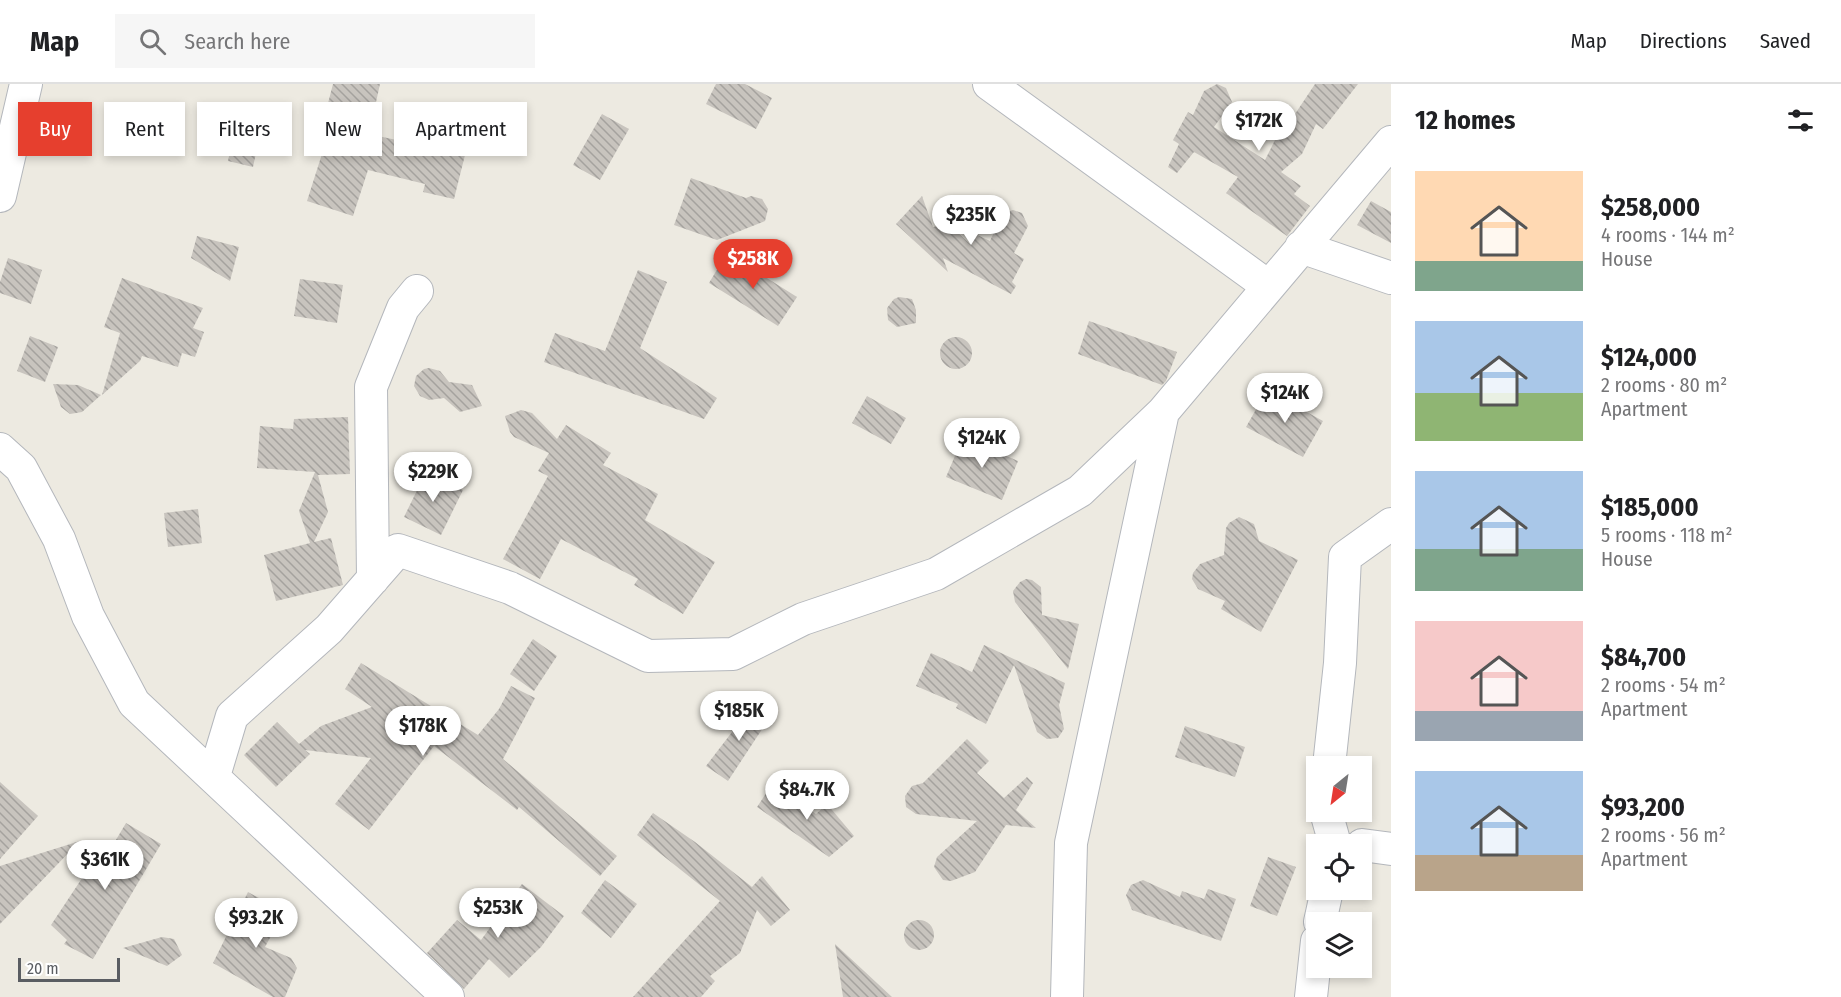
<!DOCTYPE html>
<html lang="en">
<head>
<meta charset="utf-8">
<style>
  body { margin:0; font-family:"Fira Sans Condensed",sans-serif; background:#f6f6f6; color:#202124; height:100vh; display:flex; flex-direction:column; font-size:22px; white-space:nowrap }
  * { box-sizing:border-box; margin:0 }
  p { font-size:20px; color:#757577 }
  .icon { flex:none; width:33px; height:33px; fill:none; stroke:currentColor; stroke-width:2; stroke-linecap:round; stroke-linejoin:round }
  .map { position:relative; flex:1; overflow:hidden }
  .sheet { display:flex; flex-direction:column; background:#fff; width:450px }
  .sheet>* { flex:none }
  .banner { position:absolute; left:18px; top:18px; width:570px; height:54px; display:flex; gap:12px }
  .needle { width:39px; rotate:210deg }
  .fabs { position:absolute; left:1306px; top:672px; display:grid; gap:12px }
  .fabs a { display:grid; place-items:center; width:66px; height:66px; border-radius:0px; background:#fff; box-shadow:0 3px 9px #0003; font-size:30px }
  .scale { position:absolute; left:18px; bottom:15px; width:102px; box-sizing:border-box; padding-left:6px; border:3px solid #5a5d62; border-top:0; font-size:16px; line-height:21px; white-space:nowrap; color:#5a5d62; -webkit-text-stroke:4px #fff; paint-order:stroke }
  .price { position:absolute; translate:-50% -51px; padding:0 14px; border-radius:21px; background:#fff; color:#222; font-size:20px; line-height:39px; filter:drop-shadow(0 2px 3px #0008) }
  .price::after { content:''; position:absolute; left:50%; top:36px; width:18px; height:14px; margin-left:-9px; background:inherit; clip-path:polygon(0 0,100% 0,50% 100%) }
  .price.selected { background:#e63f2e; color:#fff }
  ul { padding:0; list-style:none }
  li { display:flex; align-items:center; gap:18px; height:150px; padding:0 24px }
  li span { display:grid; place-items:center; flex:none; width:168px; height:120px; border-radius:0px; color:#555 }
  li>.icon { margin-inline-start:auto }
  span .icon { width:72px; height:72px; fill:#fffc; stroke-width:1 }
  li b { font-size:26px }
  h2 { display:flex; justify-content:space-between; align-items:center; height:72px; padding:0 24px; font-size:26px }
  .chip { padding:0 21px; border-radius:0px; background:#fff; box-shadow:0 3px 9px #0003; font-size:21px; line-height:54px }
  .chip.selected { background:#e63f2e; color:#fff }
  header { display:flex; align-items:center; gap:36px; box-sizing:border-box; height:84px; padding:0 30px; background:#fff; border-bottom:2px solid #e0e0e0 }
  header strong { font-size:28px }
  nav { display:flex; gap:33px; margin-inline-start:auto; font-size:21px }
  .search { width:420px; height:54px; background:#f6f6f6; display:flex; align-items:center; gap:15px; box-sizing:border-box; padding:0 21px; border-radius:0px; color:#757577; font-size:22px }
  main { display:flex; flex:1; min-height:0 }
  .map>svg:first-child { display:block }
  .building { fill:url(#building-back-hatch) }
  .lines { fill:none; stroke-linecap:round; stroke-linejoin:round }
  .street-casing { stroke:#b4b7bc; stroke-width:34 }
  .street { stroke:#fff; stroke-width:32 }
</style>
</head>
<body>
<header>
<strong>Map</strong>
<div class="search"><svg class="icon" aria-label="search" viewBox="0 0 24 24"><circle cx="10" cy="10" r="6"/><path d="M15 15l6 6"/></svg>Search here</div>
<nav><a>Map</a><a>Directions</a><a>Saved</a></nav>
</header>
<main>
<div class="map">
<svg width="1391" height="913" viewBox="0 0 1391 913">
  <defs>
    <pattern id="building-back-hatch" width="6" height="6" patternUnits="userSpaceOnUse" patternTransform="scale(1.5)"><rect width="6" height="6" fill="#c8c4be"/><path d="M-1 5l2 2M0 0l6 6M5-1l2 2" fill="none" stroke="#a5a29e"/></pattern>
  </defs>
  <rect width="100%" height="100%" fill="#edeae1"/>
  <!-- building -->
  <path class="building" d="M333,0H380L369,50L465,71L454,115L423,108L425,100L368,86L353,132L307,117L335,29L326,27Z
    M716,0H745L772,14L756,45L706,20Z
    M1217,0L1226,4L1232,18L1214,43L1265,76L1277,52L1285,45L1315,0H1358L1323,45L1316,40L1302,70L1281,88L1301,102L1294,110L1310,122L1287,152L1226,109L1238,93L1194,68L1177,89L1168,83L1179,60L1173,56L1188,28L1193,31L1204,7Z
    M240,20L265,26L253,83L228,77Z
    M602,30L629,45L600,96L573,81Z
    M691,94L746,114L751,112L762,115L768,125L765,137L717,156L674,141Z
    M922,112L933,143L948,140L970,160L975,150L990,157L1003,129L1013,126L1022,129L1028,142L1014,169L1024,175L1012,198L1016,202L1011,210L943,174L948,188L896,140Z
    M1371,117L1391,128V159L1357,141Z
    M197,152L239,163L230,197L191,174Z
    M727,169L797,213L778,242L709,199Z
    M8,174L42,186L31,220L0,209V198Z
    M638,186L667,198L640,264L717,314L704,335L544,278L555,249L605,267Z
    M122,194L203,224L193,244L204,248L195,273L182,269L178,283L142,272L140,277L102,311L120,249L104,243Z
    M300,195L343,201L337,239L294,232Z
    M899,213L912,215L916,226V239L897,243L888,236L887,224L894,215Z
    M1089,237L1177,268L1166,297L1162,301L1078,270Z
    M30,252L58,263L45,298L17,287Z
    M940 269a16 16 0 1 1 32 0a16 16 0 1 1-32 0Z
    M429,284L440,287L449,298L472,301L482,322L460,328L444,314L429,316L420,312L414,302L416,292L424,285Z
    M53,300L78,301L101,311L82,328L70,330L61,323Z
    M1267,306L1323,337L1303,373L1246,343Z
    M867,312L906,334L891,360L852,339Z
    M521,326L532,329L557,355L566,341L611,369L603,381L658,410L645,436L715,478L683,530L634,501L638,495L561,455L540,495L503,475L548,392L538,387L549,369L514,353L510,348L505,332Z
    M348,333L350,390L318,391L328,428L314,458L331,454L343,501L276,517L264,471L310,459L299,427L315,388L257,384L260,342L293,345L294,335Z
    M963,353L1018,377L1002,416L946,393Z
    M426,388L463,406L441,451L404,433Z
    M198,425L202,459L168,463L164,429Z
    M1239,433L1254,440L1259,457L1298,476L1261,548L1221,525L1225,517L1198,505L1192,495L1193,489L1200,480L1224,471L1226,444L1229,439Z
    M1026,495L1032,496L1041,503L1042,531L1079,540L1068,585L1015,518L1013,507L1020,498Z
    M533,555L557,572L534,607L510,590Z
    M984,561L1065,599L1059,621L1064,645L1058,654L1047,655L1037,648L1014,581L986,640L956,624L958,620L916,602L931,569L972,588Z
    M361,579L478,651L499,625L511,602L535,614L503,675L617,772L600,792L519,723L517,726L434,662L369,746L335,720L371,674L305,666L310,670L276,703L244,671L277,638L299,660L321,642L372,623L345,605Z
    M755,618L772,630L728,697L706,682Z
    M1185,642L1245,663L1235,693L1175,673Z
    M967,655L989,677L977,689L1004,714L1027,693L1033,699L1016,726L1036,744L1006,741L975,788L951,797L943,796L934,783L937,773L977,737L916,730L906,723L905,712L912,702L923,699Z
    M0,698L38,732L0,775Z
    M773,699L816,730L827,720L854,752L829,773L757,723Z
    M653,729L695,758L752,803L762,792L790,826L771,842L757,826L740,869L710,892L715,897L701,913H633L720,817L637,751Z
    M126,739L161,760L93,875L64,860L67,856L51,841L100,767L107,771Z
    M80,757L0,840V782Z
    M1268,773L1296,783L1277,832L1250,822Z
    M605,796L637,820L611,854L581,829Z
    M1143,796L1180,813L1182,807L1204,815L1208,805L1236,815L1221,857L1132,826L1126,811L1131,801Z
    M522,800L564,832L541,863L509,894L489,875L464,905L427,869L457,836L481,856Z
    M248,808L284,828L265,863L291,874L297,884L285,913H273L213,879Z
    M904 851a15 15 0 1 1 30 0a15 15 0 1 1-30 0Z
    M162,853L174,855L182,871L167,882L123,864Z
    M835,860L892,913H843Z"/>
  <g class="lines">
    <!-- street casing -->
    <g class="street-casing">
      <path id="street" d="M989,0L1268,202
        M0,112L26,0
        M1301,163L1391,194
        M0,365L21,384L59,455L88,532L134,619L448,913
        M373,495L371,303L403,224L417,207
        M1329,682L1340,579L1345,473L1391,440
        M214,692L232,632L329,545L398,466L510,504L648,572L733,570L803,535L936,490L1080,407L1163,328L1391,58
        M1326,728L1335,760
        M1362,761L1391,765
        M1320,838L1327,806
        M1067,913L1071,759L1163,328
        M1311,913L1317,857"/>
    </g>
    <!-- street -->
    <use href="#street" class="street"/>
  </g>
</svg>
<div class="fabs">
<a><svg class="needle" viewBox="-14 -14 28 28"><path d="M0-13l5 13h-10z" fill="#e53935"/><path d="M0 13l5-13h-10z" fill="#757577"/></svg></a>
<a><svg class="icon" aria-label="locate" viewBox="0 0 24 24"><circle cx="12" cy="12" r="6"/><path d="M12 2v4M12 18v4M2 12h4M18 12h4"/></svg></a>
<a><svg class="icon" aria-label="layers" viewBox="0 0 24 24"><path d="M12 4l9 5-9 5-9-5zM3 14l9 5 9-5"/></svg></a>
</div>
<div class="scale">20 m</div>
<b class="price" style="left:1259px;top:68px">$172K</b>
<b class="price" style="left:971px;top:162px">$235K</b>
<b class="price selected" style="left:753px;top:206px">$258K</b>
<b class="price" style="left:1285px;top:340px">$124K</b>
<b class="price" style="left:982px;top:385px">$124K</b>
<b class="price" style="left:433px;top:419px">$229K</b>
<b class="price" style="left:739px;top:658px">$185K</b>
<b class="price" style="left:423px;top:673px">$178K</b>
<b class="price" style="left:807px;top:737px">$84.7K</b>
<b class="price" style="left:105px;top:807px">$361K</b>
<b class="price" style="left:498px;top:855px">$253K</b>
<b class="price" style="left:256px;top:865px">$93.2K</b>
<div class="banner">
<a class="chip selected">Buy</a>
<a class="chip">Rent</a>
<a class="chip">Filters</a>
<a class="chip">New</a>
<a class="chip">Apartment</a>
</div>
</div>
<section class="sheet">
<h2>12 homes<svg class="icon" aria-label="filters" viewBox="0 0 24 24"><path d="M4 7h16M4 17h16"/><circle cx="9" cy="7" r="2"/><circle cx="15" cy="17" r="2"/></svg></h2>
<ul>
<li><span style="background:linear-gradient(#ffd9b3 75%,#7fa58c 0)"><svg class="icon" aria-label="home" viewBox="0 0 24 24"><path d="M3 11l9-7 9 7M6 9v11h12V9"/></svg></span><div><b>$258,000</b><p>4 rooms · 144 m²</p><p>House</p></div></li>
<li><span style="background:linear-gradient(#a9c7e8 60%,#8fb573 0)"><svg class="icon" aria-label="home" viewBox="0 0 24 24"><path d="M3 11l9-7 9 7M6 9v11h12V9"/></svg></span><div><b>$124,000</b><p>2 rooms · 80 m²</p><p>Apartment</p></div></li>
<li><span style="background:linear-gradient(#a9c7e8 65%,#7fa58c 0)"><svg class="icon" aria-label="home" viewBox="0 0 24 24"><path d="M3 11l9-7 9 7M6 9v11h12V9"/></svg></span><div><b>$185,000</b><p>5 rooms · 118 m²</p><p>House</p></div></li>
<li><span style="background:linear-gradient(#f6c9c9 75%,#9aa5b1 0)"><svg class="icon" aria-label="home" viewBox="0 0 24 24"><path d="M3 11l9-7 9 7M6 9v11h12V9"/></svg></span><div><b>$84,700</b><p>2 rooms · 54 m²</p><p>Apartment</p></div></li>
<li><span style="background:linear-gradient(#a9c7e8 70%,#b9a48a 0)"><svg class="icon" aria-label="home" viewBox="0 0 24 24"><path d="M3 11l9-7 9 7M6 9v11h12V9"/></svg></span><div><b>$93,200</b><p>2 rooms · 56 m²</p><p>Apartment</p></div></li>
</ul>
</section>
</main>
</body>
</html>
